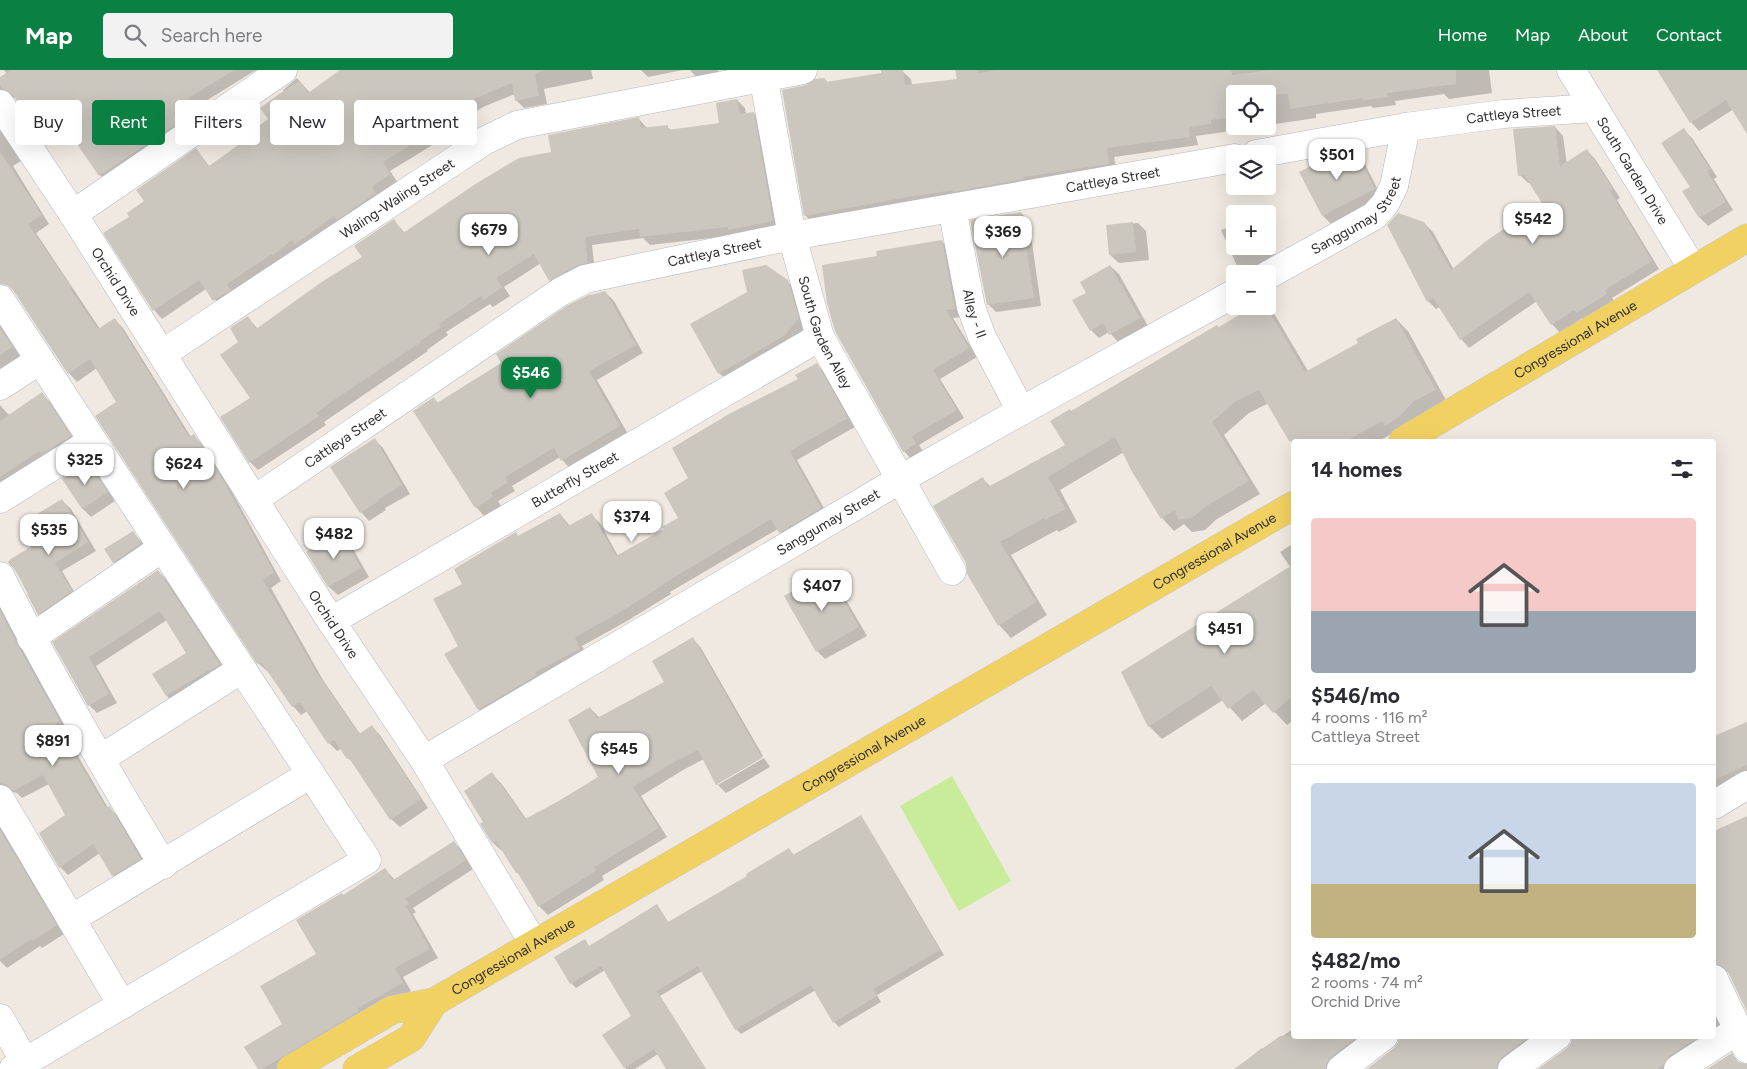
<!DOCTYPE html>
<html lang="en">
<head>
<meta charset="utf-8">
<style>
  body { margin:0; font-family:Figtree,sans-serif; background:#f2f2f3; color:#2b2b33; height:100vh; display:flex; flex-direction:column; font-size:19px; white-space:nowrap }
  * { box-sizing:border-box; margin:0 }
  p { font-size:16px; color:#7c7c81 }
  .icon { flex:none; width:28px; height:28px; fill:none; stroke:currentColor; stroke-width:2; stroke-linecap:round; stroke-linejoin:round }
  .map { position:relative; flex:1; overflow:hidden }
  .details { position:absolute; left:1291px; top:369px; width:425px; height:600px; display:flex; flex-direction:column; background:#fff; border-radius:5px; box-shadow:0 5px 20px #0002 }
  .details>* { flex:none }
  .hud { position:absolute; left:15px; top:30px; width:475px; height:45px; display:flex; gap:10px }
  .controls { position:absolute; left:1226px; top:15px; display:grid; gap:10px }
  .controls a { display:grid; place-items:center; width:50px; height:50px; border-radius:5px; background:#fff; box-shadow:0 5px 20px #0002; font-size:25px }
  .price { position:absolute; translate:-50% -42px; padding:0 11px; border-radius:10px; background:#fff; color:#222; font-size:16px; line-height:32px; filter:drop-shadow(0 1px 2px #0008) }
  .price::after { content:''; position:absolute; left:50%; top:30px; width:15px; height:11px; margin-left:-8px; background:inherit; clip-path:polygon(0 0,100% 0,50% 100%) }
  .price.selected { background:#0b8043; color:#fff }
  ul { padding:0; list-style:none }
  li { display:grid; align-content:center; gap:10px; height:265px; padding:0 20px }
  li+li { border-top:1px solid #e1e1e2 }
  li span { display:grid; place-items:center; height:155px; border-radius:5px; color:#555 }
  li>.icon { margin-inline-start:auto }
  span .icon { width:90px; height:90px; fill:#fffc; stroke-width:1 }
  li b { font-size:21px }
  h2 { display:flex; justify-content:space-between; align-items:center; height:60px; padding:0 20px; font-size:21px }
  .chip { padding:0 18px; border-radius:5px; background:#fff; box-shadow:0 5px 20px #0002; font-size:18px; line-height:45px }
  .chip.selected { background:#0b8043; color:#fff }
  header { display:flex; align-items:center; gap:30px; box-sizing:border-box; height:70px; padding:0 25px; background:#0b8043; color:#fff }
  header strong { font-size:24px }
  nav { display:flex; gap:28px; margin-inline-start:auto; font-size:18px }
  .search { width:350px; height:45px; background:#f2f2f3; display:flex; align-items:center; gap:12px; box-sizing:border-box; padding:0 18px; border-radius:5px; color:#7c7c81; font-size:19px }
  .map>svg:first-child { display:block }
  .pitch { fill:#c9ec9a }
  .shadow { fill:#0003 }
  .building { fill:#cbc7bf }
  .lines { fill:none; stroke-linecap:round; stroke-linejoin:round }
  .minor-casing { stroke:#b4b7c1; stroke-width:29 }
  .major-casing { stroke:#c9c9c9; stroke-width:29 }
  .minor { stroke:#fff; stroke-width:28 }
  .major { stroke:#f2d163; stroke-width:28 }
  .labels { text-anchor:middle; stroke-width:4.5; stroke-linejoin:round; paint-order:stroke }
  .street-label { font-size:14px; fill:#2e2e2e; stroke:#fff }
</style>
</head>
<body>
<header>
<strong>Map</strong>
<div class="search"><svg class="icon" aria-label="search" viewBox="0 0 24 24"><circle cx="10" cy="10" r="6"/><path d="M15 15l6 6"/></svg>Search here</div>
<nav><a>Home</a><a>Map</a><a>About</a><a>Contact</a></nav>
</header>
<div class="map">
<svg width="1747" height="999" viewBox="0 0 1747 999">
  <rect width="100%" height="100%" fill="#efe9e1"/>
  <!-- pitch -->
  <path class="pitch" d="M952,706L1011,811L959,841L900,736Z"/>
  <!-- shadow -->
  <path class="shadow" d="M4,0H256L196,37L198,39L180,52L185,62L108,114L100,105L67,58L48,72L40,63L16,28L9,26L0,29V8L7,4Z
    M351,0H591L593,9L544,19L547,34L524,38L516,30L515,24L483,37L454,56L457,60L390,101L398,113L223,239L206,219L162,249L154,240L105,163L131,147L196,80L210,97L254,65L270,49L284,22L283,20L297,8L310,23Z
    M641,0H683L648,7Z
    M690,0H718V6L698,9Z
    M957,0H1489L1492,23L1449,29L1444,24L1395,31L1396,35L1373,38L1371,36L1316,44V48L1268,55V24H1235V56H1267L1196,66L1198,75L1114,87L1117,102L814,154L805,145L806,17L825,9L828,13L902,1L911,9L912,15L958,10Z
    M1658,0H1747V60L1734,39L1699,61L1691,52Z
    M737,30L745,38L746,44L753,43L762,51L781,160L650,175L643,168L592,175L595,201L558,218L550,210L541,193L504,217L510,226L493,237L490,234L446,262L448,265L427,280L428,281L324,352L326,355L258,400L250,392L252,328L240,272L248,248L258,259L364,187L394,151L405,163L553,83L639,49L647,58L667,57L671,60L720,54Z
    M1555,57L1563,66L1567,94L1587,81L1595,89L1620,128L1617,130L1659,199L1612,228L1615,232L1585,251L1582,248L1560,263L1552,254L1537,231L1469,278L1461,269L1440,237L1436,239L1428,231L1424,153L1433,162L1454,200L1544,133L1531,113H1528L1520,105Z
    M0,60L21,91L13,96L49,154L36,163L100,259L115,250L123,258L191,367L194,366L202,374L231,420L281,511L271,518L323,610L360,664L372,657L380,665L428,738L400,757L391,749L356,696L348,688L341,679L337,681L329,673L307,641L301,645L293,636L268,600L267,601L258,593L118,333L97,298L77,312L69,303L15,221L0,201Z
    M1684,60L1692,68L1717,107L1714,109L1733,140L1708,156L1700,148L1684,122L1692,117Z
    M1355,83L1364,92L1382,128L1331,154L1323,146Z
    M1021,143L1029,151L1041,236L996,242L988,234Z
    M1138,153L1146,161L1149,190L1119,193L1110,185L1107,156Z
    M1235,155V176H1268V168L1277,190L1245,204L1237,196L1221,160Z
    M942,171L950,180L963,247L953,248L977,287L940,309L964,348L919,375L924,383L912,390L904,381L879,187Z
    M1110,196L1119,204L1148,256L1119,273L1109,262L1099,268L1091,260L1088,223Z
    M787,211L796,220L806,257L792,274L728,311L719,303Z
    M605,222L614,231L643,283L597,310L628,364L570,399L560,387L512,416L515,421L498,431L501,436L484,446L476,437L434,329L438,333L503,293Z
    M1257,236H1267L1275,245L1308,301L1360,274L1396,249L1408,261L1447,332L1379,371H1294V377L1269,333L1249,343L1224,365L1260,424L1217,449L1205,460L1192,462L1184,454L1174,461L1162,448L1132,399L1124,382L1060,420L1077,452L1059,462L1057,460L1011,485L1047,545L1011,568L999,555L968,504L983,409L991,417L1066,375L1071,343Z
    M0,255L20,286L0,299Z
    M817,295L825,303L855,357L797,390L829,447L788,470L778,459L728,488L670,522L671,524L627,551L582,576L588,588L487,648L479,639L459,576L464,514L516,464L519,467L560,444L570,456L591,445L600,453L618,486L665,459L680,448L690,409Z
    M42,324L50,332L78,375L0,425V335L8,344L11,345Z
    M375,370L383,378L410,424L385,438L386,440L369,451L361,442L332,397Z
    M88,394L96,402L115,431L91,447L83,439L64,409Z
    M62,431L71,439L96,481L62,501L79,530L47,552L39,544L16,501L8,492L46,469Z
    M133,463L141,471L149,482L122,500L114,492Z
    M341,464L349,472L369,507L338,525L329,517L308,483Z
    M1294,473V650L1287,655L1266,633L1242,651L1223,630L1162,669L1149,656L1291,498L1280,482Z
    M158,501L166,509L228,603L176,634L167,626L154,605L188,584L167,550L96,596L117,633L97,643L89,635L54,573Z
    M827,503L835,511L867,566L825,589L817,581Z
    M0,535L26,586L68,660L64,662L108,738L118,746L148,797L121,814L113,805L100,783L68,805L60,797L67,745L49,714L22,728L17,723L9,721L0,724Z
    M693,569L701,578L763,686L718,712V715L764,688L770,697L726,723L717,714L704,689L683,700L641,726L667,767L602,806L604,810L548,845L539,836L503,780L502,781L493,773L482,754L484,753L492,704L501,713L527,750L600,707L590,638L600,648L665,612Z
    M1747,652V707L1714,722V668Z
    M860,747L865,752L944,885L877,925L881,932L839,957L834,952L816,920L741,964L736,959L702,901L660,926L706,999H668L658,984L635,999H626L625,997L633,946L605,900L576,918L571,913L584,871L590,877L657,836L669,853L749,806L789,780L795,786Z
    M1747,747V940L1730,903L1724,901L1714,905V763Z
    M0,756L64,864L42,878L40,876L7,898L0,891Z
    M454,772L462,781L473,799L413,838L416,842L413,844L438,888L403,907L411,921L365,947L284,999H259L283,955L317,885L343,826L385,799L395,810Z
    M1714,938L1726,963L1674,999H1541L1567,980L1573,972V966H1714Z
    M1294,958V966H1377L1337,999H1236L1262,978L1264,980Z
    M1400,966H1550L1508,999H1369L1394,979L1400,972Z"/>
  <!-- building -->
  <path class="building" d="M11,0H234L189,28L190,31L173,43L178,53L99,106L60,49L39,64L13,25L3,19L0,14V7Z
    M340,0H543L535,4L539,26L515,31L512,13L474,29L447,47L449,51L383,92L390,104L372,117L376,123L337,150L334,146L295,174L292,170L273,185L272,184L227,214L231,220L213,231L199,210L153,241L103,163L129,147L127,143L144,131L136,120L196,78L209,96L252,65L251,62L268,49L260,38L279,24L300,11L308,23Z
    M881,0H903L905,15L957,9L955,0H978V3L999,0H1231L1232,5L1270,0H1456V14L1387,23L1388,27L1363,30V28L1290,39L1288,24H1235V47L1211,50V54L1189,57L1190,67L1107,78L1109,94L1023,107V109L953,122V120L902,128L804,146L782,20L806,15L815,9L825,8L826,12L881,3Z
    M1657,0H1747V64L1726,30L1690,53Z
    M737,29L740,44L754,42L773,151L728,160V157L640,167L639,159L585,167L588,193L578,195L549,211L534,184L496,208L502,217L484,230L481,226L439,254L441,257L420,271L421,272L337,328L316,343L319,346L249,393L220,347L250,328L220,285L238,272L230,258L248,246L256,259L323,211L362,187L354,176L394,149L403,163L477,113L519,88L551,82L548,65L639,47L641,58L668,55V60L719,53L716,33Z
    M1555,56L1560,96L1587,79L1613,119L1610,121L1652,191L1605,220L1607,224L1576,243L1574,240L1551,255L1529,222L1460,270L1433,228L1427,232L1387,155L1398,143L1424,152L1451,200L1486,171L1542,133L1524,105L1518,106L1513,59Z
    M1684,58L1710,99L1707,101L1726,132L1699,148L1682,121L1690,117L1661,73Z
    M0,82L42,145L28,154L72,218L70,219L98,259L115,248L189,367L194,364L223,410L274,502L263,510L315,600L359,664L372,655L421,729L390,750L349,688L347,689L334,670L328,674L300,632L292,637L261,592L257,594L95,346L116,332L90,289L68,304L13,220L7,215L0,214Z
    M1356,82L1375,119L1322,146L1299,102L1330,86Z
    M1021,142L1034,228L987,235L970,150Z
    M1133,152L1136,182L1109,185L1106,155Z
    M942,170L955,239L946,240L969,278L933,300L957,340L912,366L916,374L903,382L835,261L827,233L822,195L877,186L876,181Z
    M766,195L788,210L799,248L784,266L718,304L690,254L747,222L742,200Z
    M1110,195L1140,248L1109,265L1103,253L1090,261L1072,230L1086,223L1080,212Z
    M605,221L636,275L589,301L620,356L561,391L554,378L505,407L508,412L491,423L493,427L475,438L413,341L434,327L437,333L501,293L496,284L568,235L590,224L591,225Z
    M1254,236H1266L1305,302L1358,273L1356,269L1396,248L1436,320L1414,331L1399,347L1385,356L1382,351L1346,371H1289L1259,320L1236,331L1212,352L1249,411L1205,437L1192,448L1178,450L1175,440L1161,449L1131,400L1115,367L1048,407L1066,439L1045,450L1044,448L1000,472L1036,532L998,556L967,504L966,493L933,436L983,407L988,417L1065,375L1050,351L1070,339L1071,341L1217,255L1219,257Z
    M0,258L13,277L0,285Z
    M817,293L848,348L790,381L821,438L779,463L771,449L720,480L663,514V515L619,543L575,567L580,579L535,602L537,605L478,640L444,584L458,576L433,529L462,514L454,499L516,462L518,466L560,443L568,456L592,443L616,486L664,459L662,457L678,448L664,423L688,408L672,378L729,344L798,309L795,305Z
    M42,322L71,366L42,384L39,381L0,407V351Z
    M375,368L402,415L378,430L379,431L360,443L330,397Z
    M88,392L108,422L82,439L62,409Z
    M62,429L88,472L55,493L72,521L38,545L27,524L29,523L9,490L44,469L32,447Z
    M133,461L141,473L113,493L104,479Z
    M341,462L361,498L328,517L306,482Z
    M1294,494V625L1273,643L1253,620L1228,639L1211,616L1148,657L1121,602Z
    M158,500L220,594L210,601L209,600L166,626L152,604L186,583L160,541L89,587L109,624L88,636L52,572Z
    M827,501L859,557L816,582L784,526Z
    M0,540L18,576L60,651L56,653L106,738L110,736L141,789L112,806L93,774L59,798L39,763L65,745L43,705L13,721L7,715L0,713Z
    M693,567L762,688L716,715L698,680L674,692L633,717L659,758L594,797L596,801L538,837L518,802L516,803L496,771L492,773L480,754L483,752L464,721L492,702L525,749L557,732L598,707L568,650L590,637L597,648L664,612L652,591Z
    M1747,652V695L1714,710V666Z
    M861,745L940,880L873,919L877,926L833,953L811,915L735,960L698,896L657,921L706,999H666L654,979L624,998L602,965L631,946L601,896L570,914L554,887L585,869L589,876L657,834L668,852L747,806L746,804L789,778L793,785Z
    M1747,746V942L1728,902L1722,896L1714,894V761Z
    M0,760L57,855L33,871L31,869L0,890Z
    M454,771L466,790L405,829L409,834L406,836L430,879L395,898L403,913L358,938L359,941L262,999H258L244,977L282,954L260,916L316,884L296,850L342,823L343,825L385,798L393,810Z
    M1280,966H1358L1331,987L1327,993L1326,999H1234Z
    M1399,966H1526L1527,968L1502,987L1498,992L1497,999H1367L1394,978L1398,972Z
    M1572,966H1700L1669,986L1663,995L1657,999H1538L1567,978L1571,973Z
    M1732,983L1738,992L1747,994V999H1707Z"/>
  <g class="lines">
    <!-- minor casing -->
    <g class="minor-casing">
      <g id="minor">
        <path id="s1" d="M762,0L792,166L820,267L952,501"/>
        <path id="s2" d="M1571,0L1693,199"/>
        <path id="s3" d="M0,34L73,144L331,551L424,690L534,874"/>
        <path id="s4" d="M1256,84L1406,57L1503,44L1594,38"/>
        <path id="s5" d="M952,138L971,237L982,267L1021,341"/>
        <path d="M73,144L283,0"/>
        <path id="s6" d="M1268,205L1374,146L1385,134L1394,116L1406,57"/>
        <path d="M0,229L367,790L13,999"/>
        <path id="s7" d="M162,284L484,71L517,55L803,0"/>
        <path d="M0,316L40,290"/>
        <path d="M0,429L93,371"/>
        <path id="s8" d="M255,429L560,222L585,209L792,166L1235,88"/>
        <path d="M0,506C50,605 106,700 163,795"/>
        <path id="s9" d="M331,551L820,267"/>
        <path d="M31,568L162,478"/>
        <path d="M100,689L242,599"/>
        <path id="s10" d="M424,690L901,409L1021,341L1235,223"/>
        <path d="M0,729L122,935"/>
        <path d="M1714,735L1747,715"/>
        <path d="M71,849L311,704"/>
        <path d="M1714,909L1747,979"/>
        <path d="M0,948L25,992"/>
        <path d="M1341,999L1384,966"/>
        <path d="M1512,999L1557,966"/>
        <path d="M1678,999L1738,960"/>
      </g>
    </g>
    <!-- major casing -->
    <g class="major-casing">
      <g id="major">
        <path id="s11" d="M1403,371L1747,168"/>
        <path id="s12" d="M291,999L392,940L434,932L1294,435"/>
        <path d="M357,999L411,968L434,932"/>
      </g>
    </g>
    <!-- minor -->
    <use href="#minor" class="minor"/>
    <!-- major -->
    <use href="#major" class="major"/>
  </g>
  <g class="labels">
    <!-- street labels -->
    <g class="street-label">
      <text dy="5" stroke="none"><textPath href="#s4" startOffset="261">Cattleya Street</textPath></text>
      <text dy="5" stroke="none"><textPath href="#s2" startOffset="118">South Garden Drive</textPath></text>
      <text dy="5" stroke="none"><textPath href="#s8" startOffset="934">Cattleya Street</textPath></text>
      <text dy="5" stroke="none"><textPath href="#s7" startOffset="282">Waling-Waling Street</textPath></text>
      <text dy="5" stroke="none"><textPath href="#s6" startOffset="109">Sanggumay Street</textPath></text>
      <text dy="5" stroke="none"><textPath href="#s8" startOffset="529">Cattleya Street</textPath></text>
      <text dy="5" stroke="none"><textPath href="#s3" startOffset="212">Orchid Drive</textPath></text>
      <text dy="5" stroke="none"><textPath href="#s5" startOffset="108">Alley - II</textPath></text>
      <text dy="5" stroke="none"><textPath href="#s1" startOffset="271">South Garden Alley</textPath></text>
      <text dy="5" stroke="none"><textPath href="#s11" startOffset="200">Congressional Avenue</textPath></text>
      <text dy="5" stroke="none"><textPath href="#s8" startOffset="109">Cattleya Street</textPath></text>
      <text dy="5" stroke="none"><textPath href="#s9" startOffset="282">Butterfly Street</textPath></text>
      <text dy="5" stroke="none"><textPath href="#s10" startOffset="469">Sanggumay Street</textPath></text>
      <text dy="5" stroke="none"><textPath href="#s12" startOffset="1061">Congressional Avenue</textPath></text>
      <text dy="5" stroke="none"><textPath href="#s3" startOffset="618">Orchid Drive</textPath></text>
      <text dy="5" stroke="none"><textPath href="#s12" startOffset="656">Congressional Avenue</textPath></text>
      <text dy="5" stroke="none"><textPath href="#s12" startOffset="251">Congressional Avenue</textPath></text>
    </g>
  </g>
</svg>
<div class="controls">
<a><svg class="icon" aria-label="locate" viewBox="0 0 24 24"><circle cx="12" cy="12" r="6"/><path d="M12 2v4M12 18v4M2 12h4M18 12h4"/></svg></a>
<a><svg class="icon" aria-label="layers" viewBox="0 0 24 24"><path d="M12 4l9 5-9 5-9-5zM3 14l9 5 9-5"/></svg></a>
<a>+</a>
<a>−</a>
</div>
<b class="price" style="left:1337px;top:111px">$501</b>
<b class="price" style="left:1533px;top:175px">$542</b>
<b class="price" style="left:489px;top:186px">$679</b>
<b class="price" style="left:1003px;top:188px">$369</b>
<b class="price selected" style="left:531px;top:329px">$546</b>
<b class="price" style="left:85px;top:416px">$325</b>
<b class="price" style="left:184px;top:420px">$624</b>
<b class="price" style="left:632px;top:473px">$374</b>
<b class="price" style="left:49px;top:486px">$535</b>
<b class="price" style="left:334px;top:490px">$482</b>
<b class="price" style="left:822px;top:542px">$407</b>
<b class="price" style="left:1225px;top:585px">$451</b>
<b class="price" style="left:53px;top:697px">$891</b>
<b class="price" style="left:619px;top:705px">$545</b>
<div class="hud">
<a class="chip">Buy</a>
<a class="chip selected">Rent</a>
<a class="chip">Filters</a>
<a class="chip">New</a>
<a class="chip">Apartment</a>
</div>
<section class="details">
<h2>14 homes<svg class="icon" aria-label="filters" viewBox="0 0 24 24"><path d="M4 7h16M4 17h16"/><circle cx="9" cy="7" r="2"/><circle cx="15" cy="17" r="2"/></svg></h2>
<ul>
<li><span style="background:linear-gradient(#f6c9c9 60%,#9aa5b1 0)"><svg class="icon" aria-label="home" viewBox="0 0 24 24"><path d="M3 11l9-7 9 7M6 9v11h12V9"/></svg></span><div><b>$546/mo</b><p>4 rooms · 116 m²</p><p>Cattleya Street</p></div></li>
<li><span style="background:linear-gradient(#c9d6e8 65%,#c2b280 0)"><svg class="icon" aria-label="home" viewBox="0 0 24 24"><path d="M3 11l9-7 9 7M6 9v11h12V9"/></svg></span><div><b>$482/mo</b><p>2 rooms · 74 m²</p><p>Orchid Drive</p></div></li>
</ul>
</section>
</div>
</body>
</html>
